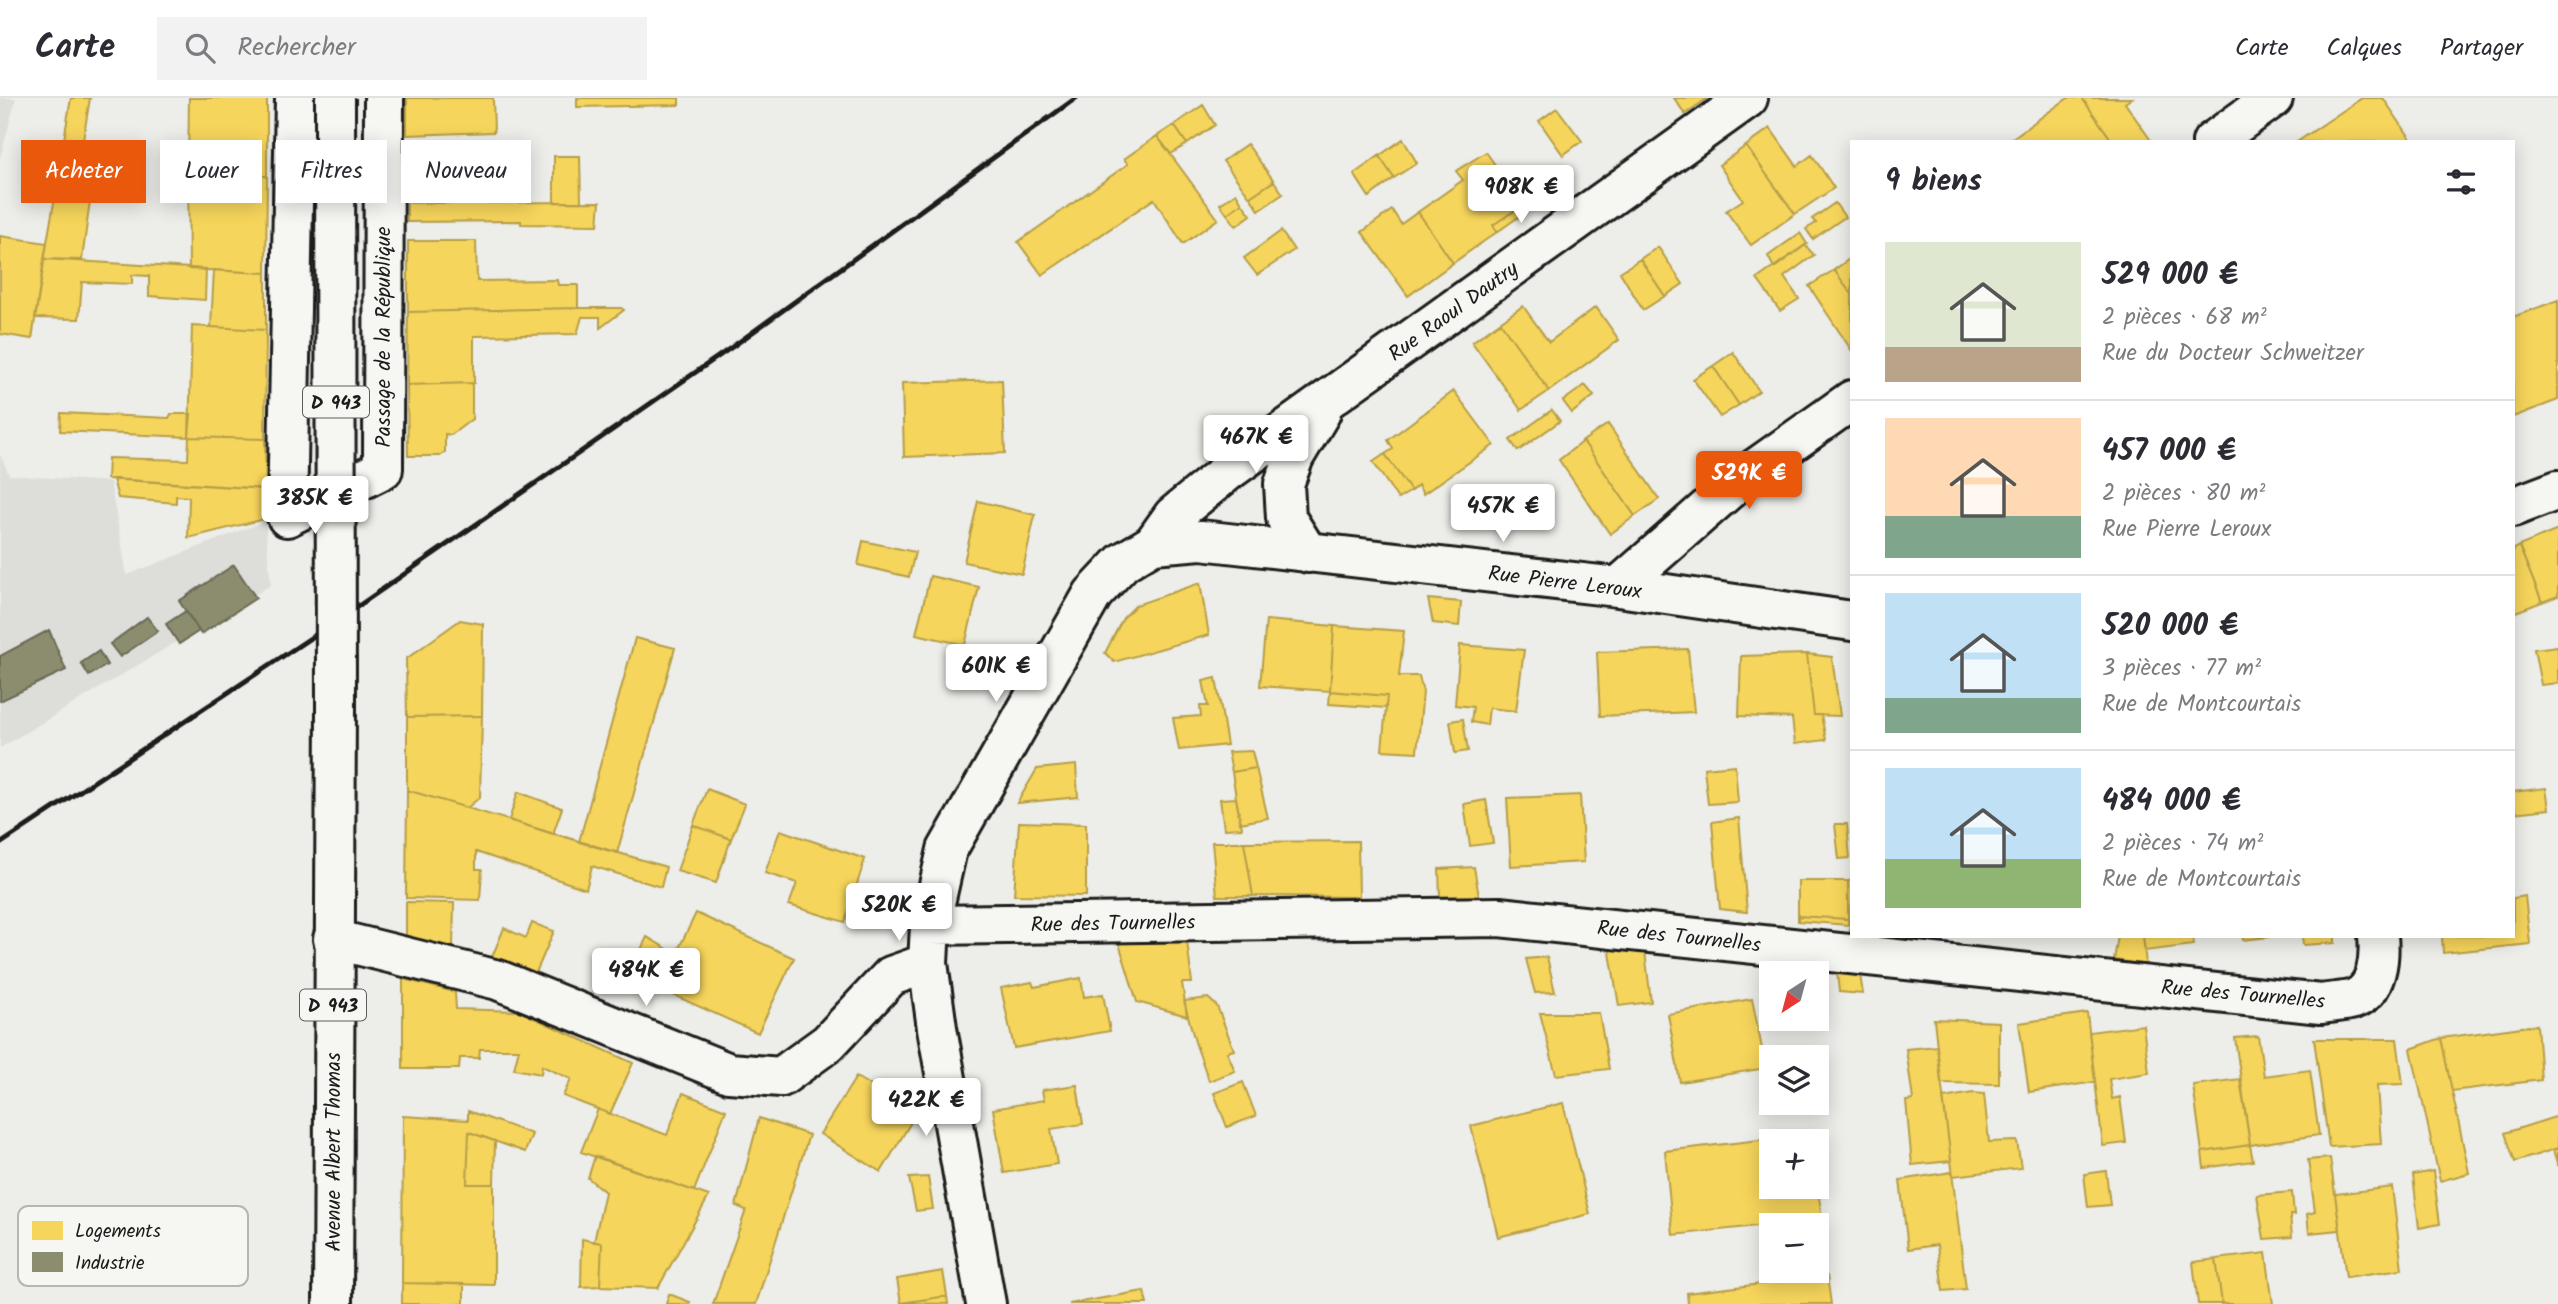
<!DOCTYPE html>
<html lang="fr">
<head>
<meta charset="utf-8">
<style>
  body { margin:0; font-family:Kalam,sans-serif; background:#f2f2f3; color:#2b2b33; height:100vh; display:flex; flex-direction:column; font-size:26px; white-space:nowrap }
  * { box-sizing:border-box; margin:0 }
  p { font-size:23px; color:#7c7c81 }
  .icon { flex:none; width:38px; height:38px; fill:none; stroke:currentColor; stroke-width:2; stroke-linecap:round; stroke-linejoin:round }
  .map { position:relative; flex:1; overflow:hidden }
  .sheet { position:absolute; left:1850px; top:42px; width:665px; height:798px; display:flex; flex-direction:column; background:#fff; border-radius:0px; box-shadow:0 4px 18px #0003 }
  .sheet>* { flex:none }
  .guide { position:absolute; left:21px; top:42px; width:665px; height:63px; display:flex; gap:14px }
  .needle { width:46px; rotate:216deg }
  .tools { position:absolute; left:1759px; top:863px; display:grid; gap:14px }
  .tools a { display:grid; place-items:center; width:70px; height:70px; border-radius:0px; background:#fff; box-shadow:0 4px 18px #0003; font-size:35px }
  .price { position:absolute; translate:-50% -60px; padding:0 16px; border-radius:7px; background:#fff; color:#222; font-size:23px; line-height:46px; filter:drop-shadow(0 2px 4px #0008) }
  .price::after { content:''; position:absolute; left:50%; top:42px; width:21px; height:16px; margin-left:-10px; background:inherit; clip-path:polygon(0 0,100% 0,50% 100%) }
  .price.current { background:#ea580c; color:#fff }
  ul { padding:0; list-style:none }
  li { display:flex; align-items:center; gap:21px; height:175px; padding:0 35px }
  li+li { border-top:2px solid #e1e1e2 }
  li span { display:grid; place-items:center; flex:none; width:196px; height:140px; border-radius:0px; color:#555 }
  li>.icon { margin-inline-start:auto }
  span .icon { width:84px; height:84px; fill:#fffc; stroke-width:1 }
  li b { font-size:30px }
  h2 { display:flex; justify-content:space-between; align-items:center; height:84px; padding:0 35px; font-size:30px }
  .chip { padding:0 24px; border-radius:0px; background:#fff; box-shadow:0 4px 18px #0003; font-size:24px; line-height:63px }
  .chip.current { background:#ea580c; color:#fff }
  header { display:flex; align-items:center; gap:42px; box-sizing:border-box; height:98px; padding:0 35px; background:#fff; border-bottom:2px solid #e1e1e2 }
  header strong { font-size:33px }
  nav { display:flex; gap:38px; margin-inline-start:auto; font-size:24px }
  .search { width:490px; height:63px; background:#f2f2f3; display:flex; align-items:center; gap:18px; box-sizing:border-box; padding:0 24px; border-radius:0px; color:#7c7c81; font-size:26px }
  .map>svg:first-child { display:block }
  .built { fill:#ddddda }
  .homes { fill:#f6d55c; stroke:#b59e49; stroke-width:2 }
  .industry { fill:#8c8c6e; stroke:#6a6a55; stroke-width:2 }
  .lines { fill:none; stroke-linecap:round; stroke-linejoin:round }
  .minor-casing { stroke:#1c1c1c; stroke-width:44 }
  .major-casing { stroke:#1c1c1c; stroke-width:44 }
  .minor { stroke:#f6f6f2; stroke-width:38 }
  .major { stroke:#f6f6f2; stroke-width:38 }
  .rail { stroke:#1c1c1c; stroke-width:5 }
  .major-bridge-casing { stroke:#1c1c1c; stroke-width:44; stroke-linecap:butt }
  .major-bridge { stroke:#f6f6f2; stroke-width:38 }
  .labels { text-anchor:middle; stroke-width:7; stroke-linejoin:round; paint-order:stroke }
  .shield { fill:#f6f6f2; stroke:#5d5d5c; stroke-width:2 }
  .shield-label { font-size:19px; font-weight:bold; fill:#1c1c1c }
  .street-label { font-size:21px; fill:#1c1c1c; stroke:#f6f6f2 }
  .key { fill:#f6f6f2; stroke:#b5b5b2; stroke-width:2 }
  .key-label { font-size:19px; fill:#1c1c1c }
</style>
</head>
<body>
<header>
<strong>Carte</strong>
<div class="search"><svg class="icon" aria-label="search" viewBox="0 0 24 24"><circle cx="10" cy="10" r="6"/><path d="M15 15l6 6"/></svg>Rechercher</div>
<nav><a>Carte</a><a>Calques</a><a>Partager</a></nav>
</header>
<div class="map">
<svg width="2558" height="1206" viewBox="0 0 2558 1206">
  <rect width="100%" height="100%" fill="#edede9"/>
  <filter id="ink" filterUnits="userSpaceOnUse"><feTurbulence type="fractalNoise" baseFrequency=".0143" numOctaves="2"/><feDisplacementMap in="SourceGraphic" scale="14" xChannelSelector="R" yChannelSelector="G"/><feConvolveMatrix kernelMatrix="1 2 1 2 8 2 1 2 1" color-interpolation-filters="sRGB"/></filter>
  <g filter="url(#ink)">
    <!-- built -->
    <path class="built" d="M0,0H16L0,61Z
      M0,356L9,377L110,384L127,477L265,423L271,487L0,650Z"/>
    <!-- homes -->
    <path class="homes" d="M71,0H90L79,66L60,65Z
      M189,0H267V78H223L221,74L188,73Z
      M407,0H493L494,34L407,37Z
      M577,0H679V7L577,9Z
      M1674,0H1708L1685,16Z
      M2068,0H2082L2113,44H2007Z
      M2082,0H2132L2125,5L2152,44H2113Z
      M2362,0H2383L2413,44H2297Z
      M1203,7L1215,27L1187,46L1174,27Z
      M1557,10L1582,43L1563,57L1539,23Z
      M1174,27L1187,46L1171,56L1157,38Z
      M1770,30L1797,68L1812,57L1834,90L1795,116L1746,48Z
      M1157,38L1218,121L1183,146L1154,101L1042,177L1018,144L1128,66L1124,61Z
      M1403,41L1417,65L1394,80L1379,58Z
      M1247,46L1274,83L1250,99L1223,63Z
      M1746,48L1795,116L1751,147L1726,113L1743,102L1719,67Z
      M1486,54L1523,107L1493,127L1497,134L1453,165L1418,114L1463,82L1456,73Z
      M554,58H580L581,104H554Z
      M1379,58L1394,80L1369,99L1354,76Z
      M188,73L221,74L223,78H267L266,175L189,171Z
      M1274,83L1283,96L1259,112L1250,99Z
      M56,93L91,95L82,162L44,161Z
      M1236,95L1242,105L1227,116L1220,106Z
      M600,104L598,127L521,126V123L407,124V105Z
      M1242,105L1251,117L1236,128L1227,116Z
      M1835,105L1845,119L1813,141L1806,131L1816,125L1812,121Z
      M1523,107L1527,113L1497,134L1493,127Z
      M1392,112L1401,126L1418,114L1453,165L1408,198L1362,134Z
      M1281,133L1294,152L1257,177L1244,160Z
      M1800,135L1807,146L1774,170L1768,158Z
      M0,138L47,145L32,241L0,236Z
      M408,143H476L477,183L557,182L558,187H578V210L408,214Z
      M1805,147L1814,157L1784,179L1799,201L1780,213L1757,181Z
      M1658,149L1683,186L1665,198L1640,161Z
      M1852,159V196L1834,172Z
      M44,161L206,171L205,202L149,198V178L132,177V186L82,184L79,221L35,220Z
      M1640,161L1665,198L1643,212L1620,174Z
      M214,172L266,175V232L211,229Z
      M1834,172L1852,196V253L1809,188Z
      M2558,202V302L2513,319V219Z
      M1523,208L1549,244L1596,209L1619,242L1549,293L1500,224Z
      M578,210H621L624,212L600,230V219H582L577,236L474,238V285L407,287L408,214Z
      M1500,224L1549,293L1521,312L1472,244Z
      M192,228L266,232L265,341L189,339Z
      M1733,254L1759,293L1739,307L1713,268Z
      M1713,268L1739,307L1720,319L1693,281Z
      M1002,282L1005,355L904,359L902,285Z
      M472,285V321L451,337L445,336V354L440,358H408L407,287Z
      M1585,287L1594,298L1572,315L1563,303Z
      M1454,293L1494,347L1423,396L1418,387L1411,393L1385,356L1393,351L1388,342Z
      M1552,312L1560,323L1518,353L1510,342Z
      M61,315L169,320L171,316H191L189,339L60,333Z
      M1608,326L1659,401L1635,418L1583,343Z
      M189,339L265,341L266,391L107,381L108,360L188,362Z
      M1583,343L1635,418L1610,436L1559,362Z
      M1385,356L1411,393L1398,401L1373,364Z
      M113,381L266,391L265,421L188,440L189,399L176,398V405L118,400Z
      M978,403L1035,417L1022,476L964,464Z
      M2558,432V498L2542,504L2519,448Z
      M863,443L915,454L909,479L858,467Z
      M2519,448L2542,504L2513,515V451Z
      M930,478L979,489L965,547L916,536Z
      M1200,485L1209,537L1114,564L1105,555L1123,520L1136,507Z
      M1428,501L1461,504L1459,528L1433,525Z
      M460,522L483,526L482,618L407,619L406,561Z
      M1266,522L1334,528L1330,593L1260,588Z
      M1334,528L1404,533L1399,578H1419L1423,594L1417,654L1382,652L1387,598L1330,593Z
      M635,540L675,550L617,755L579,744Z
      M1460,547L1524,552L1516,613L1489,610L1487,627L1471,624L1473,609L1455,607Z
      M2558,548V585L2541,587L2534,551Z
      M1688,551L1694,614L1600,618L1597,554Z
      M1807,556L1814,617H1821L1826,642L1795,646L1792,620L1739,618L1741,558Z
      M1807,556L1832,559L1840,618L1814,617Z
      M1216,580L1227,647L1179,652L1173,620L1201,618L1200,608H1208L1203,583Z
      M1330,593L1387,598L1386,610L1329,606Z
      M482,618L480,699L467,710L407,692V619Z
      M1463,621L1468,653L1455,655L1450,623Z
      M1252,653L1256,670L1232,674L1228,654Z
      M1076,667L1078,699L1017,705L1037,671Z
      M1735,667L1738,704L1708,706L1704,670Z
      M1256,670L1268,720L1240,725L1232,674Z
      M2546,690L2549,711L2513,715V694Z
      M707,691L745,706L731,741L693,727Z
      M407,692L666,769L661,789L592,768L586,791L476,754V771H482L480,802L406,800Z
      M518,694L562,710L553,736L509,722Z
      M1580,697L1584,764L1511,768L1507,700Z
      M1236,700L1242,730L1224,731L1220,701Z
      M1486,702L1493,745L1470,748L1464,706Z
      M1739,720L1747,814L1720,811L1712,724Z
      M1019,724L1086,726V798L1014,797Z
      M1835,726H1847L1850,760L1839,761Z
      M693,727L731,741L716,785L677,773Z
      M780,732L865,761L845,824L789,807L797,785L765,775Z
      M1358,743L1359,799L1253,798L1244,744Z
      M1212,744H1244L1253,798H1217Z
      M1474,769L1479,799H1440L1439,771Z
      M1852,782V838H1914V840L1850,845L1848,783Z
      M1798,783H1848V821L1798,818Z
      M2525,798L2530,846L2443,855L2442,838H2513V800Z
      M406,804L454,805L453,850L406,839Z
      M696,815L794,860L758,935L629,877L647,839L676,856Z
      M1798,818L1848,821V827L1798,823Z
      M532,825L554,833L535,877L492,859L504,830L526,840Z
      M2118,838H2143L2146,867L2114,862Z
      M2143,838H2193L2194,847L2145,853Z
      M2242,838H2269V839L2243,842Z
      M2302,838H2335V845L2303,847Z
      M1118,842L1187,843L1192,885H1182L1187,918L1137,904Z
      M1609,849L1645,853L1651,904L1619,908Z
      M1547,859L1555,894L1535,895L1526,861Z
      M1837,874L1860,877L1863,896L1839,894Z
      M1081,880L1084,899L1103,896L1110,933L1014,950L1001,890L1032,884L1034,889Z
      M403,881L455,894L456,911L519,913L633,965L610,1016L563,998L571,981L542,968L541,976L514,971L519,951H480L479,960H460L459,971H403Z
      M1208,900L1217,908L1234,952L1227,954L1235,973L1209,983L1195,944L1184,903Z
      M1752,901L1766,970L1680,984L1668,916Z
      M1540,915H1599L1609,971L1556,977Z
      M2087,915L2095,984L2029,994L2019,925Z
      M1934,921L1999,924V986L1941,985Z
      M2143,927L2149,975L2109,981L2112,1001L2120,999L2126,1045L2103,1048L2089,934Z
      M2537,927L2541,982L2452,993L2441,940Z
      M2258,938L2264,978L2310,972L2319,1037L2250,1047L2235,940Z
      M2441,940L2469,1075L2440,1083L2411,951Z
      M2314,941H2397L2403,986L2377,987L2381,1046L2329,1049Z
      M1937,948L1951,1063L1912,1067L1906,1003L1913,1002L1906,951Z
      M856,979L917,1014L881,1074L820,1036Z
      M2240,981L2250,1047L2202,1054L2193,987Z
      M1243,984L1256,1018L1227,1029L1214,995Z
      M1077,987L1083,1026L1051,1031L1057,1066L1004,1075L993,1011L1044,1002L1042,992Z
      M683,995L726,1012L694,1093L581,1054L598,1011L667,1037Z
      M1973,995L1984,996L1989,1044L2017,1043L2021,1070L1953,1078L1943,1000Z
      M1563,1005L1590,1116L1498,1139L1471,1028Z
      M468,1013L532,1036L525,1054L469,1034L467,1086H494V1187L402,1185L403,1018L468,1022Z
      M2558,1018V1050L2515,1064L2505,1035Z
      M759,1020L809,1037L756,1206H713L746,1112L736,1108Z
      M469,1034L495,1043L494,1086H467Z
      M1812,1036L1813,1043H1771V1088H1816V1077L1822,1121L1673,1137L1665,1053Z
      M2250,1047L2253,1063L2204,1070L2202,1054Z
      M2558,1050V1068L2553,1052Z
      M595,1058L709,1098L658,1190L600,1188L602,1145L594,1144L605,1094L588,1080Z
      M2330,1060L2340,1132L2309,1135L2307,1116L2315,1114L2308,1062Z
      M2106,1073L2110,1107L2088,1109L2084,1076Z
      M2433,1073L2440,1126L2419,1130L2413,1077Z
      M1952,1074L1966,1191L1943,1193L1937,1147L1908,1151L1900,1082Z
      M928,1079L933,1111L916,1113L909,1080Z
      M2392,1089L2402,1171L2346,1179L2335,1096Z
      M2292,1094L2294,1117H2290L2292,1139L2264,1141L2257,1097Z
      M582,1141L602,1145L600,1188L581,1189Z
      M2266,1155L2273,1206H2222L2216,1161Z
      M2216,1161L2222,1206H2198L2193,1164Z
      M943,1173L947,1198L901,1205L897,1181Z
      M1827,1178L1831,1206H1688L1687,1195Z
      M402,1185L464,1186V1206H402Z
      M1144,1193L1147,1206H1069Z
      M669,1196L690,1204L689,1206H666Z
      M947,1198L948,1206L903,1205Z"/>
    <!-- industry -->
    <path class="industry" d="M234,467L256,500L201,536L179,503Z
      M186,513L199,533L179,546L166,526Z
      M147,519L158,533L120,559L110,546Z
      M49,532L66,572L0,603V558Z
      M99,553L107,567L89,578L81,565Z"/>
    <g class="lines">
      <!-- minor casing -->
      <g class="minor-casing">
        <path id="minor" d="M295,0L287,419L383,371L384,0
          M2212,44L2273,0
          M2513,409L2558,392
          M1153,446L1201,442L1618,489L1852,523
          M1308,455L1286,420L1284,386L1294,359L1321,314
          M1618,489L1742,380L1852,302
          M930,827L1499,819L2321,906C2332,904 2344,904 2354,901C2378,892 2380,859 2378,838
          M333,841L498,882L729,975L781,979L828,945L891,878L928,865
          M986,1206L937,930L928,865L930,827L947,752L1093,496L1123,464L1153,446L1173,418L1228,373L1748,0"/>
      </g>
      <!-- major casing -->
      <g class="major-casing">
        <path id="major" d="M333,1206L336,608"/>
      </g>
      <!-- minor -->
      <use href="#minor" class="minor"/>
      <!-- major -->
      <use href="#major" class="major"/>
      <!-- rail -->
      <path class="rail" d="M0,746L354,511L732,249L1076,0"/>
      <!-- major-bridge casing -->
      <g class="major-bridge-casing">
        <path id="major-bridge" d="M335,0L336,608"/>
      </g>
      <!-- major-bridge -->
      <use href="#major-bridge" class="major-bridge"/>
    </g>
  </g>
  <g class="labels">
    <!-- shield labels -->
    <g class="shield">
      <rect x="303" y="288.5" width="66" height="31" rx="5"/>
      <rect x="300" y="891.5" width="66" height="31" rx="5"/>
    </g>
    <g class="shield-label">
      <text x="336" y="311">D 943</text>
      <text x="333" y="914">D 943</text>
    </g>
    <!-- street labels -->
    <g class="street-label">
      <text transform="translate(1453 213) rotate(-36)" y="7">Rue Raoul Dautry</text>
      <text transform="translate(383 239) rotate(-90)" y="7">Passage de la République</text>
      <text transform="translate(1565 484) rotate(7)" y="7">Rue Pierre Leroux</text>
      <text transform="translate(1113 825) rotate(-1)" y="7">Rue des Tournelles</text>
      <text transform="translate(1679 838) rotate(6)" y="7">Rue des Tournelles</text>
      <text transform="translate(2243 896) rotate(5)" y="7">Rue des Tournelles</text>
      <text transform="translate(333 1054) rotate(-90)" y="7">Avenue Albert Thomas</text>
    </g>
  </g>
  <!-- legend -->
  <rect x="18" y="1108" width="230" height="80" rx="10" class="key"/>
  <rect x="32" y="1123" width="31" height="19" fill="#f6d55c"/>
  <rect x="32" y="1154" width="31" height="20" fill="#8c8c6e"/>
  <g class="key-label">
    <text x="75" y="1139">Logements</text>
    <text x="75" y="1171">Industrie</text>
  </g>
</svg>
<div class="tools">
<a><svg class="needle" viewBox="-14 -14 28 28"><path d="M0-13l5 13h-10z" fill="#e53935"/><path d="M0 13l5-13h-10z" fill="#7c7c81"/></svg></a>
<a><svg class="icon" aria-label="layers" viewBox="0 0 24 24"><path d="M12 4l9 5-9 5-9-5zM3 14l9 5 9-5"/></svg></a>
<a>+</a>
<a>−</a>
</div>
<b class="price" style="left:1521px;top:127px">908K €</b>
<b class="price" style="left:1256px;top:377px">467K €</b>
<b class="price current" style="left:1749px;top:413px">529K €</b>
<b class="price" style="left:315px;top:438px">385K €</b>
<b class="price" style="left:1503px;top:446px">457K €</b>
<b class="price" style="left:996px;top:606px">601K €</b>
<b class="price" style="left:899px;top:845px">520K €</b>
<b class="price" style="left:646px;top:910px">484K €</b>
<b class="price" style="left:926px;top:1040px">422K €</b>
<div class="guide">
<a class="chip current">Acheter</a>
<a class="chip">Louer</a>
<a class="chip">Filtres</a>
<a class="chip">Nouveau</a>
</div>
<section class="sheet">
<h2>9 biens<svg class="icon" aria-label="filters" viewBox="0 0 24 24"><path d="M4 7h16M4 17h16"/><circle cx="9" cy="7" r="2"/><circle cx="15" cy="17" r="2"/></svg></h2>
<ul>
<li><span style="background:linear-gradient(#dfe7d0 75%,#b9a48a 0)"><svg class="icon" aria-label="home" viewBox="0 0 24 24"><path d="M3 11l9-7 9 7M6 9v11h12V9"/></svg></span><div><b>529 000 €</b><p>2 pièces · 68 m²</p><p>Rue du Docteur Schweitzer</p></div></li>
<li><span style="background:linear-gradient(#ffd9b3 70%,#7fa58c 0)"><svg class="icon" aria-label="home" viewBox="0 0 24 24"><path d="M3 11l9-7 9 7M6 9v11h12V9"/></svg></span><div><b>457 000 €</b><p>2 pièces · 80 m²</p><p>Rue Pierre Leroux</p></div></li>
<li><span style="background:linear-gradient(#bfe0f5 75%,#7fa58c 0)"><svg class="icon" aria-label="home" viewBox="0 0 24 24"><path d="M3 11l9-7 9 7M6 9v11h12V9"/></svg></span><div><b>520 000 €</b><p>3 pièces · 77 m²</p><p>Rue de Montcourtais</p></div></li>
<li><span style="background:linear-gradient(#bfe0f5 65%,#8fb573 0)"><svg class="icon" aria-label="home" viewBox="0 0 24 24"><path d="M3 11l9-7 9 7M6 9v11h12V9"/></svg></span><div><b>484 000 €</b><p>2 pièces · 74 m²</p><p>Rue de Montcourtais</p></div></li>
</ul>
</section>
</div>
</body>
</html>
